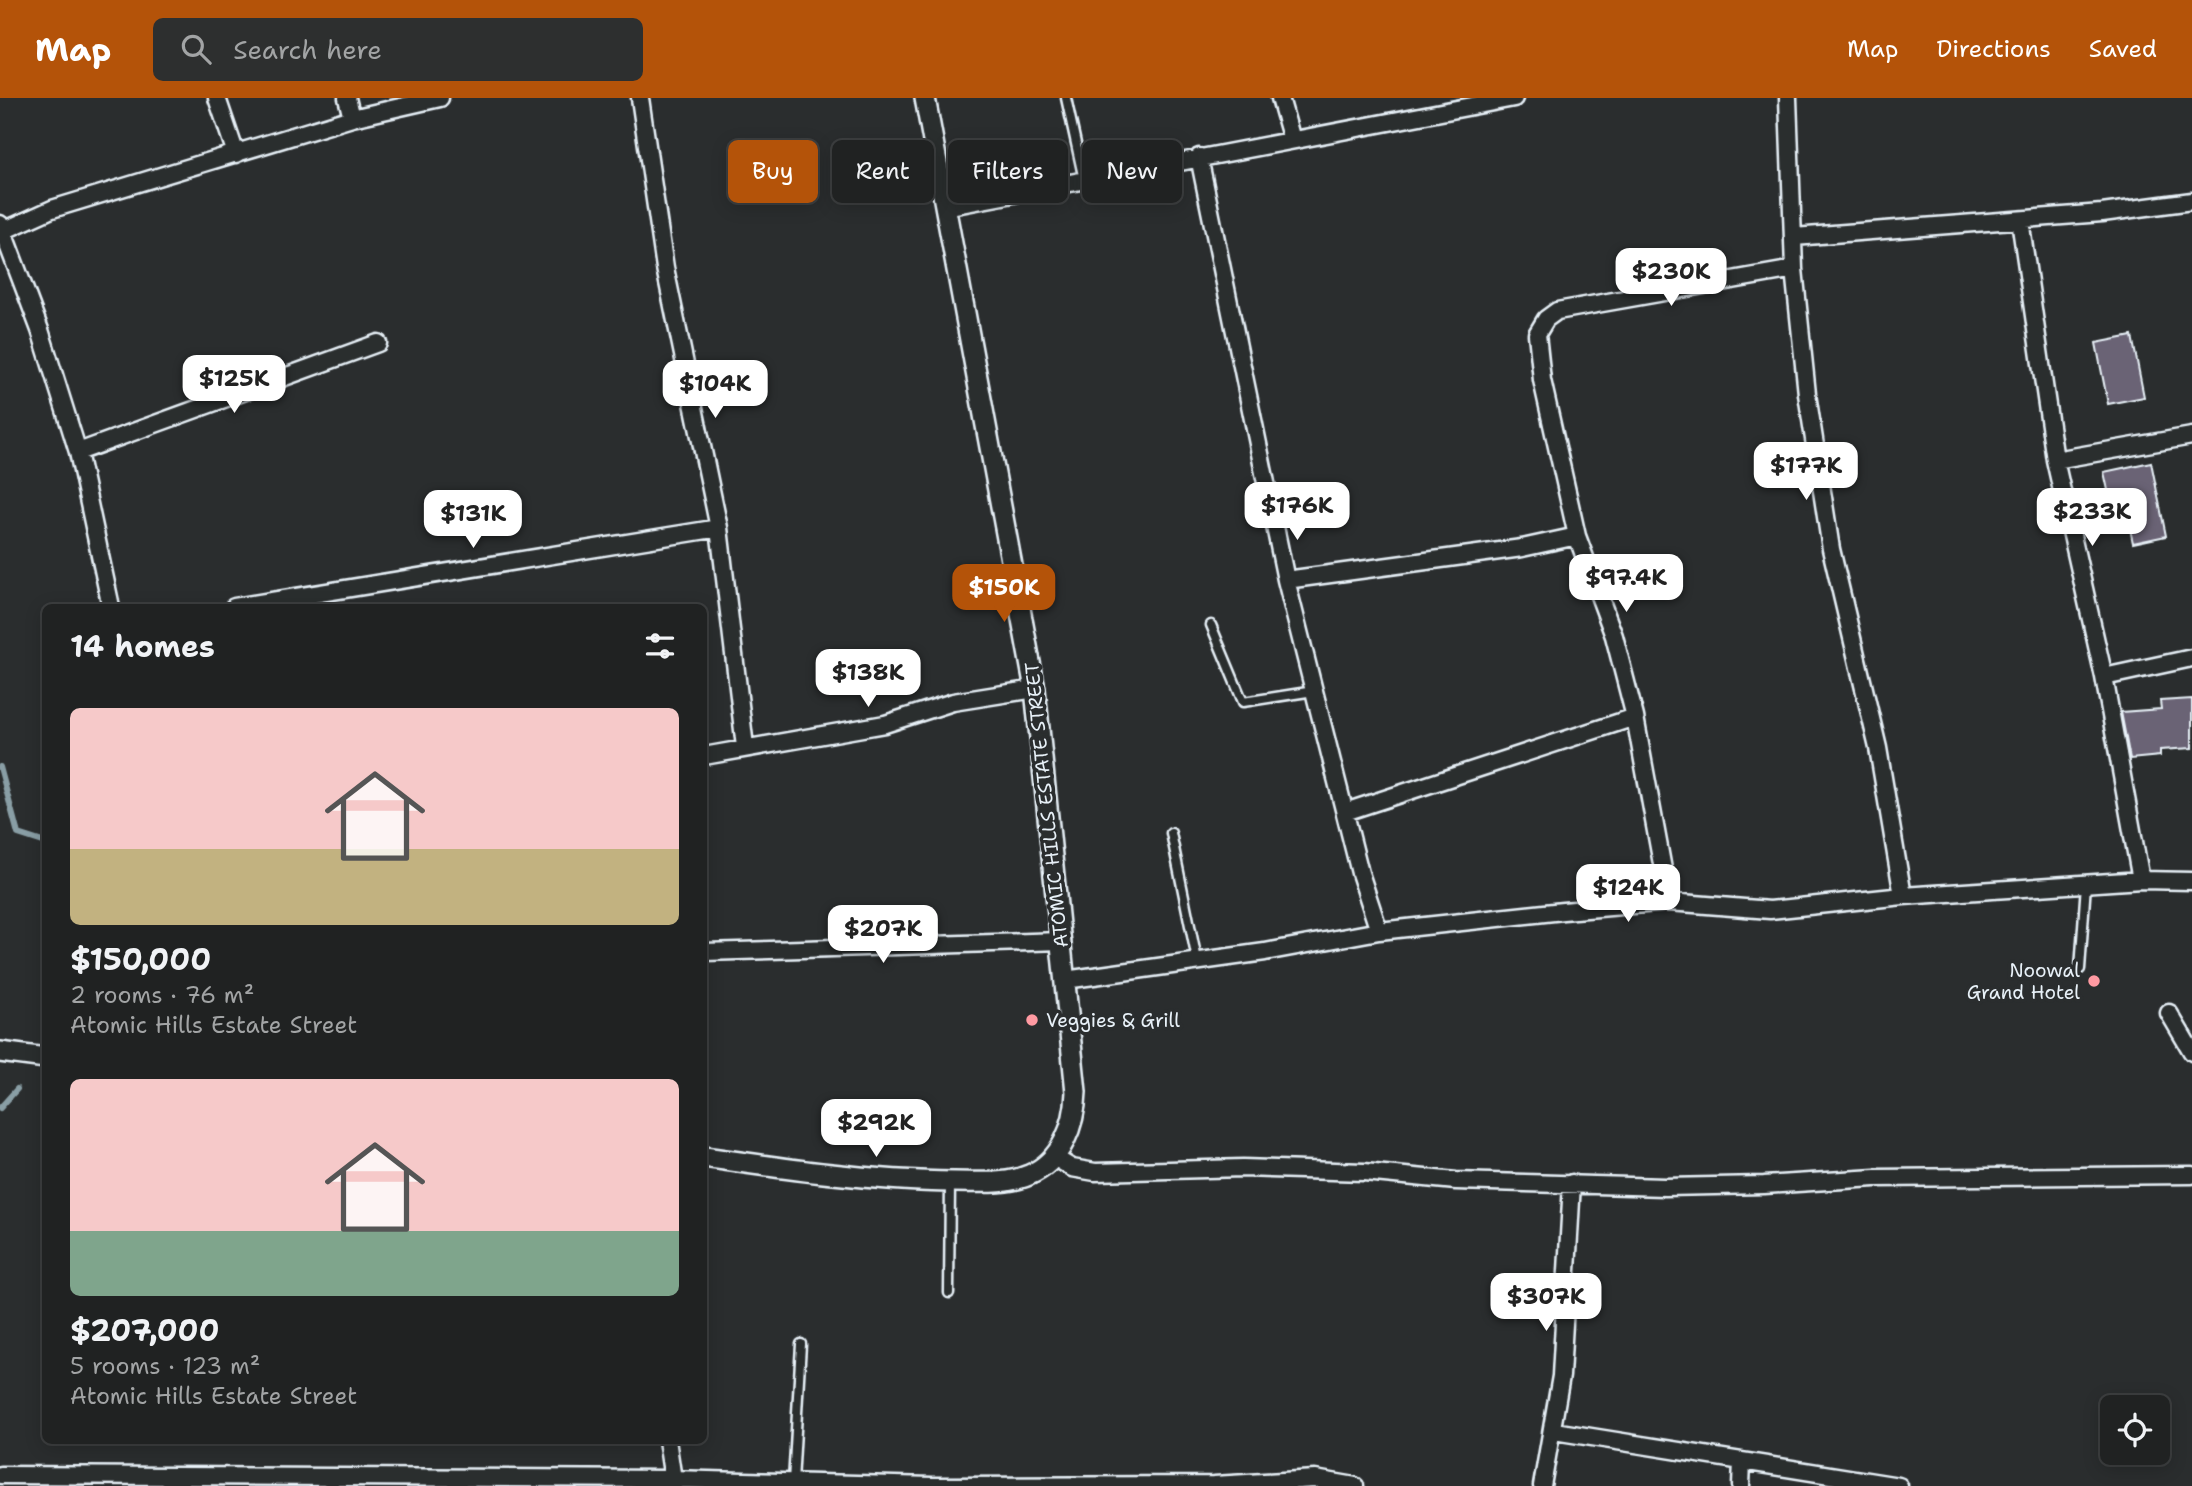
<!DOCTYPE html>
<html lang="en">
<head>
<meta charset="utf-8">
<style>
  body { margin:0; font-family:"Shantell Sans",sans-serif; background:#2d2f2f; color:#f1f3f6; height:100vh; display:flex; flex-direction:column; font-size:26px; white-space:nowrap }
  * { box-sizing:border-box; margin:0 }
  p { font-size:23px; color:#a2a4a5 }
  .icon { flex:none; width:38px; height:38px; fill:none; stroke:currentColor; stroke-width:2; stroke-linecap:round; stroke-linejoin:round }
  .map { position:relative; flex:1; overflow:hidden }
  .drawer { position:absolute; left:42px; top:506px; width:665px; height:840px; display:flex; flex-direction:column; background:#202222; border-radius:10px; box-shadow:0 4px 18px #0003,0 0 0 2px #3d3f40 }
  .drawer>* { flex:none }
  .guide { position:absolute; left:728px; top:42px; width:665px; height:63px; display:flex; gap:14px }
  .controls { position:absolute; left:2100px; top:1297px; display:grid; gap:14px }
  .controls a { display:grid; place-items:center; width:70px; height:70px; border-radius:10px; background:#202222; box-shadow:0 4px 18px #0003,0 0 0 2px #3d3f40; font-size:35px }
  .price { position:absolute; translate:-50% -60px; padding:0 16px; border-radius:14px; background:#fff; color:#222; font-size:23px; line-height:46px; filter:drop-shadow(0 2px 4px #0008) }
  .price::after { content:''; position:absolute; left:50%; top:42px; width:21px; height:16px; margin-left:-10px; background:inherit; clip-path:polygon(0 0,100% 0,50% 100%) }
  .price.active { background:#b45309; color:#fff }
  ul { padding:0; list-style:none }
  li { display:grid; align-content:center; gap:14px; height:371px; padding:0 28px }
  li span { display:grid; place-items:center; height:217px; border-radius:10px; color:#555 }
  li>.icon { margin-inline-start:auto }
  span .icon { width:126px; height:126px; fill:#fffc; stroke-width:1 }
  li b { font-size:30px }
  h2 { display:flex; justify-content:space-between; align-items:center; height:84px; padding:0 28px; font-size:30px }
  .pill { padding:0 24px; border-radius:10px; background:#202222; box-shadow:0 4px 18px #0003,0 0 0 2px #3d3f40; font-size:24px; line-height:63px }
  .pill.active { background:#b45309; color:#fff }
  header { display:flex; align-items:center; gap:42px; box-sizing:border-box; height:98px; padding:0 35px; background:#b45309; color:#fff }
  header strong { font-size:33px }
  nav { display:flex; gap:38px; margin-inline-start:auto; font-size:24px }
  .search { width:490px; height:63px; background:#2d2f2f; display:flex; align-items:center; gap:18px; box-sizing:border-box; padding:0 24px; border-radius:10px; color:#a2a4a5; font-size:26px }
  .map>svg:first-child { display:block }
  .lines { fill:none; stroke-linecap:round; stroke-linejoin:round }
  .stream { stroke:#899ea5; stroke-width:6 }
  .building { fill:#6a6374; stroke:#e8f1f8; stroke-width:2 }
  .service-casing { stroke:#e8f1f8; stroke-width:13 }
  .minor-casing { stroke:#e8f1f8; stroke-width:21 }
  .tertiary-casing { stroke:#e8f1f8; stroke-width:24 }
  .service { stroke:#2a2d2e; stroke-width:8 }
  .minor { stroke:#2a2d2e; stroke-width:16 }
  .tertiary { stroke:#2a2d2e; stroke-width:19 }
  .poi-dot { fill:#ff9aa2; stroke:#2a2d2e; stroke-width:2.5 }
  .labels { text-anchor:middle; stroke-width:7; stroke-linejoin:round; paint-order:stroke }
  .street-label { font-size:19px; fill:#e8f1f8; stroke:#2a2d2e }
  .poi-label { font-size:19px; fill:#e8f1f8; stroke:#2a2d2e; text-anchor:end }
</style>
</head>
<body>
<header>
<strong>Map</strong>
<div class="search"><svg class="icon" aria-label="search" viewBox="0 0 24 24"><circle cx="10" cy="10" r="6"/><path d="M15 15l6 6"/></svg>Search here</div>
<nav><a>Map</a><a>Directions</a><a>Saved</a></nav>
</header>
<div class="map">
<svg width="2192" height="1388" viewBox="0 0 2192 1388">
  <rect width="100%" height="100%" fill="#2a2d2e"/>
  <filter id="ink" filterUnits="userSpaceOnUse"><feTurbulence type="fractalNoise" baseFrequency=".0143" numOctaves="2"/><feDisplacementMap in="SourceGraphic" scale="14" xChannelSelector="R" yChannelSelector="G"/><feConvolveMatrix kernelMatrix="1 2 1 2 8 2 1 2 1" color-interpolation-filters="sRGB"/></filter>
  <g filter="url(#ink)">
    <g class="lines">
      <!-- stream -->
      <path class="stream" d="M0,669L18,736L46,745
        M0,1010L17,991"/>
    </g>
    <!-- building -->
    <path class="building" d="M2132,238L2144,299L2108,306L2096,245Z
      M2151,364L2166,438L2133,445L2126,412L2113,415L2104,374Z
      M2192,601V650L2160,652V658L2130,661L2121,614L2161,611L2160,603Z"/>
    <g class="lines">
      <!-- service casing -->
      <g class="service-casing">
        <path id="service" d="M1066,0L1084,82
          M1211,527L1243,604L1314,593
          M1171,735L1197,862
          M2080,871L2086,786
          M949,1195L950,1084
          M793,1384L801,1246"/>
      </g>
      <!-- minor casing -->
      <g class="minor-casing">
        <path id="minor" d="M217,0L236,56
          M347,0L352,20
          M640,0L665,170L719,430L745,649
          M1280,0L1292,42
          M1788,0L1794,171L1807,296L1831,451L1878,650L1903,798
          M1199,59L1286,482L1360,775L1379,833
          M945,109L1514,0
          M2020,122L2055,362L2104,579L2141,782
          M0,126L40,232L78,354L111,509
          M3,133L52,111L352,20L440,0
          M1794,139L2102,115L2192,103
          M78,354L378,245
          M2055,362L2192,338
          M1286,482L1522,450L1577,438
          M234,509L719,430
          M2104,579L2192,560
          M704,658L885,626L953,604L1035,591
          M1345,714L1635,619
          M1669,804L1635,619L1614,538L1577,438L1542,282L1537,236L1546,221L1557,213L1794,171
          M704,854L1062,843
          M1065,882L1265,854L1379,833L1563,813L1669,804L1770,812L1903,798L2141,782L2192,783
          M2169,915L2192,954
          M1054,1059L1072,1070L1095,1074L1243,1070L1364,1074L1456,1083L1665,1089L1764,1087L1875,1080L2192,1077
          M1554,1333L1899,1388
          M667,1342L674,1388
          M0,1377L671,1381L932,1388L1214,1387L1315,1381L1355,1388
          M1542,1388L1561,1278L1572,1085
          M1741,1388L1742,1363"/>
      </g>
      <!-- tertiary casing -->
      <g class="tertiary-casing">
        <path id="tertiary" d="M0,954L46,960
          M704,1059C787,1071 870,1083 954,1084C978,1084 1007,1087 1029,1077C1062,1063 1075,1027 1076,994L1035,591L925,0"/>
      </g>
      <!-- service -->
      <use href="#service" class="service"/>
      <!-- minor -->
      <use href="#minor" class="minor"/>
      <!-- tertiary -->
      <use href="#tertiary" class="tertiary"/>
    </g>
  </g>
  <!-- markers -->
  <g class="poi-dot">
    <circle cx="2094" cy="883" r="7"/>
    <circle cx="1032" cy="922" r="7"/>
  </g>
  <g class="labels">
    <!-- street labels -->
    <g class="street-label">
      <text transform="translate(1046 707) rotate(-96)" y="7">ATOMIC HILLS ESTATE STREET</text>
    </g>
    <!-- poi labels -->
    <g class="poi-label">
      <text x="2080" y="879">Noowal<tspan x="2080" dy="22">Grand Hotel</tspan></text>
      <text x="1046" y="929" text-anchor="start">Veggies &amp; Grill</text>
    </g>
  </g>
</svg>
<div class="controls">
<a><svg class="icon" aria-label="locate" viewBox="0 0 24 24"><circle cx="12" cy="12" r="6"/><path d="M12 2v4M12 18v4M2 12h4M18 12h4"/></svg></a>
</div>
<b class="price" style="left:1671px;top:210px">$230K</b>
<b class="price" style="left:234px;top:317px">$125K</b>
<b class="price" style="left:715px;top:322px">$104K</b>
<b class="price" style="left:1806px;top:404px">$177K</b>
<b class="price" style="left:1297px;top:444px">$176K</b>
<b class="price" style="left:2092px;top:450px">$233K</b>
<b class="price" style="left:473px;top:452px">$131K</b>
<b class="price" style="left:1626px;top:516px">$97.4K</b>
<b class="price active" style="left:1004px;top:526px">$150K</b>
<b class="price" style="left:868px;top:611px">$138K</b>
<b class="price" style="left:1628px;top:826px">$124K</b>
<b class="price" style="left:883px;top:867px">$207K</b>
<b class="price" style="left:876px;top:1061px">$292K</b>
<b class="price" style="left:1546px;top:1235px">$307K</b>
<div class="guide">
<a class="pill active">Buy</a>
<a class="pill">Rent</a>
<a class="pill">Filters</a>
<a class="pill">New</a>
</div>
<section class="drawer">
<h2>14 homes<svg class="icon" aria-label="filters" viewBox="0 0 24 24"><path d="M4 7h16M4 17h16"/><circle cx="9" cy="7" r="2"/><circle cx="15" cy="17" r="2"/></svg></h2>
<ul>
<li><span style="background:linear-gradient(#f6c9c9 65%,#c2b280 0)"><svg class="icon" aria-label="home" viewBox="0 0 24 24"><path d="M3 11l9-7 9 7M6 9v11h12V9"/></svg></span><div><b>$150,000</b><p>2 rooms · 76 m²</p><p>Atomic Hills Estate Street</p></div></li>
<li><span style="background:linear-gradient(#f6c9c9 70%,#7fa58c 0)"><svg class="icon" aria-label="home" viewBox="0 0 24 24"><path d="M3 11l9-7 9 7M6 9v11h12V9"/></svg></span><div><b>$207,000</b><p>5 rooms · 123 m²</p><p>Atomic Hills Estate Street</p></div></li>
</ul>
</section>
</div>
</body>
</html>
